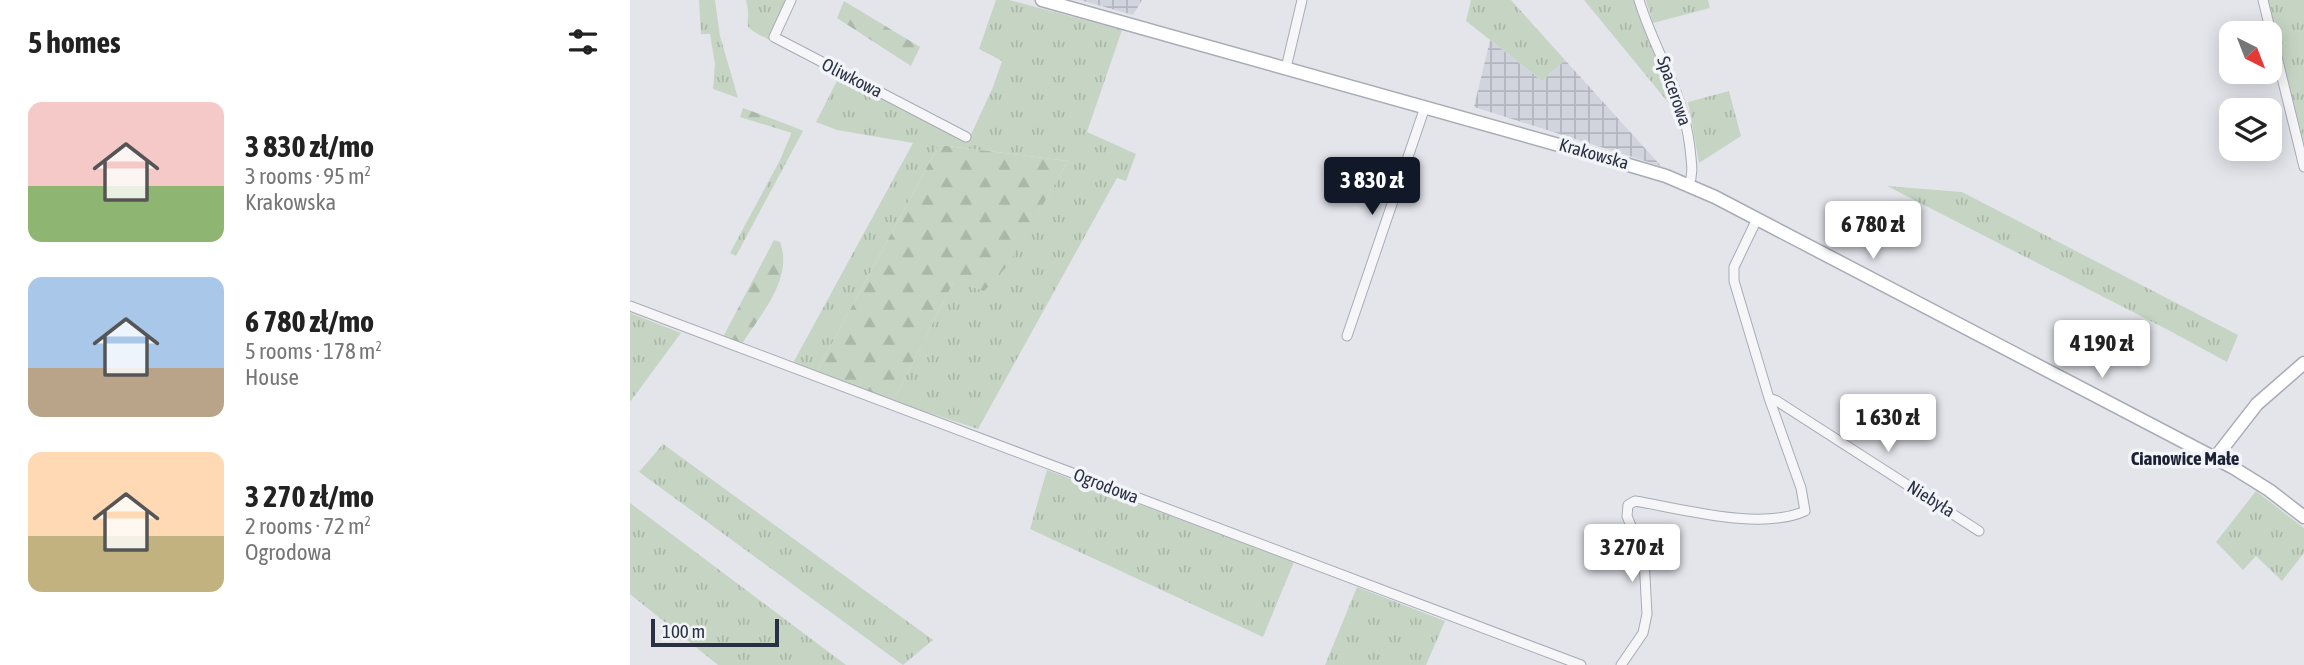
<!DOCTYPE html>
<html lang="en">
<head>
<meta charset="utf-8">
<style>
  body { margin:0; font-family:"Asap Condensed",sans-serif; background:#f2f2f2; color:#222; height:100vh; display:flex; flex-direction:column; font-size:26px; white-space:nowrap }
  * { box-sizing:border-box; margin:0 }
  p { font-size:23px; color:#767676 }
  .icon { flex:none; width:38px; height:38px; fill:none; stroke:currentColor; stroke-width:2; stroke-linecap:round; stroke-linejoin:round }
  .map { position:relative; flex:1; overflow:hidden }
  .details { display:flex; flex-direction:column; background:#fff; width:630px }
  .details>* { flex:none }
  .needle { width:46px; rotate:138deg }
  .buttons { position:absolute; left:1589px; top:21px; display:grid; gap:14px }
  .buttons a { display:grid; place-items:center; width:63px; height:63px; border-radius:14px; background:#fff; box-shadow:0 4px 18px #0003; font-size:35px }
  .scale { position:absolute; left:21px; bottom:18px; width:128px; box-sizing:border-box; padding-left:7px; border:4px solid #2a3044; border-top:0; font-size:19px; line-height:24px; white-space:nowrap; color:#2a3044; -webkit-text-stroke:5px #f2f4f8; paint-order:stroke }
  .price { position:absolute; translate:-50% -60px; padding:0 16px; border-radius:7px; background:#fff; color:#222; font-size:23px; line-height:46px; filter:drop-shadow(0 2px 4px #0008) }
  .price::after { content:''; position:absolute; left:50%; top:42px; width:21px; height:16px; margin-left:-10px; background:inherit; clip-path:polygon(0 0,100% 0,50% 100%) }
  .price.on { background:#111827; color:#fff }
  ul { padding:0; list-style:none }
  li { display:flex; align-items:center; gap:21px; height:175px; padding:0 28px }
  li span { display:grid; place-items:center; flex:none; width:196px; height:140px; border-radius:14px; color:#555 }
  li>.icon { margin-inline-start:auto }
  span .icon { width:84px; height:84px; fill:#fffc; stroke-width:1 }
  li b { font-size:30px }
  h2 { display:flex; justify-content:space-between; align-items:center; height:84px; padding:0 28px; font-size:30px }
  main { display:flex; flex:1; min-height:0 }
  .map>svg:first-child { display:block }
  .industrial { fill:url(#industrial-grid) }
  .grass { fill:url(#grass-tufts) }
  .forest { fill:url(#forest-firs) }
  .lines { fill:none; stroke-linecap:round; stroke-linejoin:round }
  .street-casing { stroke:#a8abb6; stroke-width:11 }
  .secondary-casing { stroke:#a8abb6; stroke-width:15 }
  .street { stroke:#f6f6f9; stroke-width:9 }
  .secondary { stroke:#fff; stroke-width:12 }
  .labels { text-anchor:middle; stroke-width:7; stroke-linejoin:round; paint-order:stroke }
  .street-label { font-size:18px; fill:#2a3044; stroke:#f2f4f8 }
  .neighbourhood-label { font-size:19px; font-weight:bold; fill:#1c2235; stroke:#f2f4f8 }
</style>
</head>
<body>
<main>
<section class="details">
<h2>5 homes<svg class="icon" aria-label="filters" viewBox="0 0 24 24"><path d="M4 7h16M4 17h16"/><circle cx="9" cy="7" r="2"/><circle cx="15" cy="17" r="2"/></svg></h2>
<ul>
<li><span style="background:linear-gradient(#f6c9c9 60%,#8fb573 0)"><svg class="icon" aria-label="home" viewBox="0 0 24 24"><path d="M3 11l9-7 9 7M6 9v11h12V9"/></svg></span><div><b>3 830 zł/mo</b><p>3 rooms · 95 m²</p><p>Krakowska</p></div></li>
<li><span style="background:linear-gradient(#a9c7e8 65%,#b9a48a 0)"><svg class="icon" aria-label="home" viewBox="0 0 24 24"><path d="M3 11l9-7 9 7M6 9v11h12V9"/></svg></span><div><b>6 780 zł/mo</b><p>5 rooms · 178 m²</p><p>House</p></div></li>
<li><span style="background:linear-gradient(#ffd9b3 60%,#c2b280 0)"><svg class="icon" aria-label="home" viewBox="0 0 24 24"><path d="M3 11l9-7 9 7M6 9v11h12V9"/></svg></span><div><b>3 270 zł/mo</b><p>2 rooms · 72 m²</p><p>Ogrodowa</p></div></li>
</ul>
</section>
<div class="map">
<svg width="1674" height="665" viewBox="0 0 1674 665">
  <defs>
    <pattern id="industrial-grid" width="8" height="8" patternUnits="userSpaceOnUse" patternTransform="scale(1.75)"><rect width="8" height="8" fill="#d1d4dd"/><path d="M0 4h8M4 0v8" fill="none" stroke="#b4b6bf"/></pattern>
    <pattern id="grass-tufts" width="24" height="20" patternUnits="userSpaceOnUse" patternTransform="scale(1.75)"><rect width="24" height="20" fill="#c6d5c3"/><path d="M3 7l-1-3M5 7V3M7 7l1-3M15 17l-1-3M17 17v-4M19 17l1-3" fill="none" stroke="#aab7a9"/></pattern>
    <pattern id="forest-firs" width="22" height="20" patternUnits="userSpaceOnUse" patternTransform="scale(1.75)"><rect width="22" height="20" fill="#c6d5c3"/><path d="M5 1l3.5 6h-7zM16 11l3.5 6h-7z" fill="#aab7a9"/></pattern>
  </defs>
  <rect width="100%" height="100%" fill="#e3e5eb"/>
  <!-- industrial -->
  <path class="industrial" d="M450,0H512L503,15Z
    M860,40L912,81L935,60L1031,166L844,107Z"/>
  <!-- grass -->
  <path class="grass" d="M69,0H85L90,36L108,98L83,89L85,64L80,34H71Z
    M116,0H159L141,41C104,21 124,31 116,0Z
    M366,0H379L492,30L457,132L506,154L496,181L487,178L348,429L263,401L324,281L378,264L438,161L309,145L186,373L163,363L283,143L207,130L186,122L210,75L338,141L363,87L372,61L349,49Z
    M841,0H881L935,60L912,81L836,21Z
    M954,0H1007L1051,118Z
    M1016,0H1078L1080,8L1023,23Z
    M1637,0H1674V143Z
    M1099,91L1111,136L1069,163L1058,102Z
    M164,127L173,131L106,256L100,253L150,160Z
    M1257,186L1332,192L1608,335L1597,362L1540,331Z
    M0,313L51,333L0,402Z
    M33,444L303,640L273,665L9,472Z
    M417,470L664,562L633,637L400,529Z
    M1626,491L1674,528V553L1652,581L1626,556L1613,570L1586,542Z
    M0,503L216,665H88L0,594Z
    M727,587L815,621L796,665H695Z"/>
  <!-- forest -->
  <path class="forest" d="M214,1L290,47L281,66L207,18Z
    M113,108L164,127L162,133L110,117Z
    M309,145L438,161L378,265L354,291L324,281L263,401L186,373Z
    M144,240L150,242C164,279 130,315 112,344L93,337Z"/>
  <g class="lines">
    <!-- street casing -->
    <g class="street-casing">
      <path id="street" d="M161,0L144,37L336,137
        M1009,0C1025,53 1053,89 1060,148C1061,161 1064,172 1059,185
        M1633,0L1674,167
        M656,68L672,0
        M0,306L951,665
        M717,336L795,107
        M1139,398L1147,401L1349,531
        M991,665L1013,633L1017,614L1014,559L997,516L998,505L1005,501C1052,509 1132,531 1175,511L1171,488L1139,398L1104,281V267L1127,219"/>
    </g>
    <!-- secondary casing -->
    <g class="secondary-casing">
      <path id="secondary" d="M412,0L975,158L1036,176L1085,197L1602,467L1639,490L1674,517
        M1585,458L1627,404L1674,363"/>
    </g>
    <!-- street -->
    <use href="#street" class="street"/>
    <!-- secondary -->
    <use href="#secondary" class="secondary"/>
  </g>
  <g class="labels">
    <!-- street labels -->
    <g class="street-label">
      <text transform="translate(222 78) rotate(27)" y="6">Oliwkowa</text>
      <text transform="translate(1044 91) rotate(71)" y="6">Spacerowa</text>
      <text transform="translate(964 154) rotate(16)" y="6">Krakowska</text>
      <text transform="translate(476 486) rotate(21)" y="6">Ogrodowa</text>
      <text transform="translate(1301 499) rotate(32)" y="6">Niebyła</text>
    </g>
    <!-- neighbourhood labels -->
    <g class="neighbourhood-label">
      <text x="1555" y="465">Cianowice Małe</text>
    </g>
  </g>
</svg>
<div class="buttons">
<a><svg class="needle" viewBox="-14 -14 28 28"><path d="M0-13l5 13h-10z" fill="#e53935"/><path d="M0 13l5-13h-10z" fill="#767676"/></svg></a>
<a><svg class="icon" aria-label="layers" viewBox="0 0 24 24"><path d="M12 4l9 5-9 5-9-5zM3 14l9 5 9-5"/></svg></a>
</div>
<div class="scale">100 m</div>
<b class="price on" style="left:742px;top:217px">3 830 zł</b>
<b class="price" style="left:1243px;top:261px">6 780 zł</b>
<b class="price" style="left:1472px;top:380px">4 190 zł</b>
<b class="price" style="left:1258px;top:454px">1 630 zł</b>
<b class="price" style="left:1002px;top:584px">3 270 zł</b>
</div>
</main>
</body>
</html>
